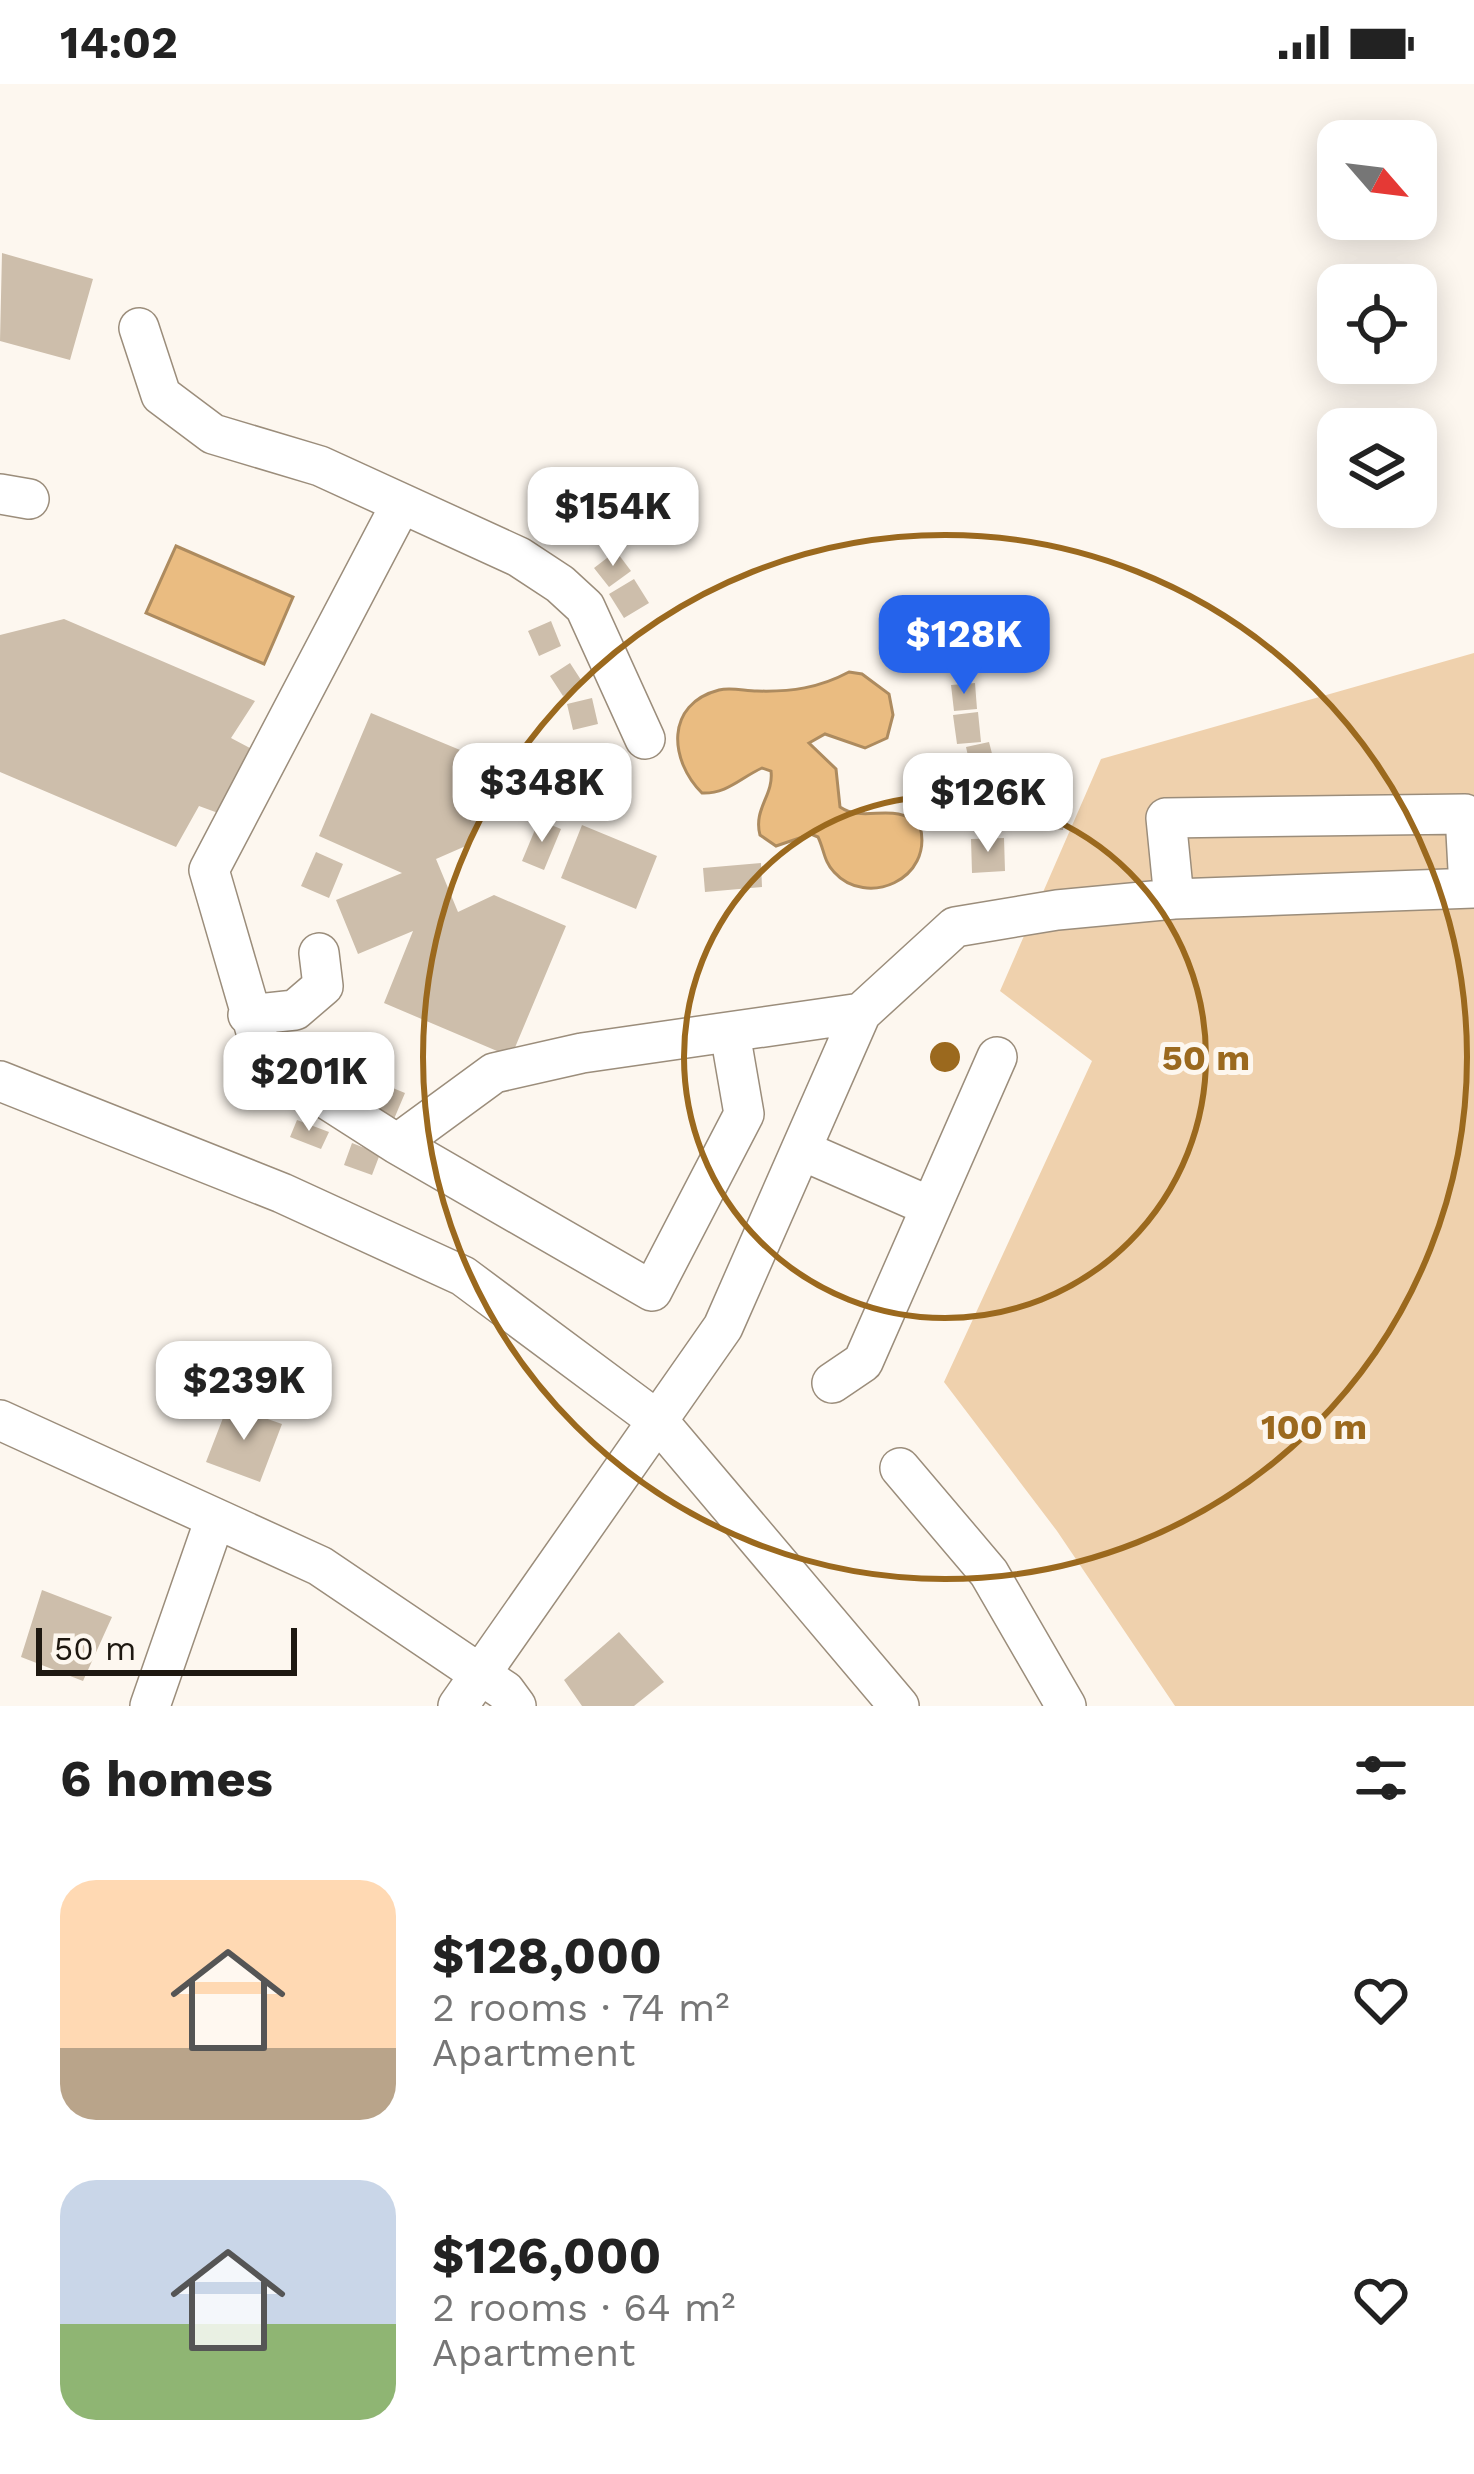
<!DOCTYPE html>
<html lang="en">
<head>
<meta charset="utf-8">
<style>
  body { margin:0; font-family:"Work Sans",sans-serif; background:#f6f6f6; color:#222; height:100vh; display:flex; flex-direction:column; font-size:45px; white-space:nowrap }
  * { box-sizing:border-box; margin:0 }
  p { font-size:39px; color:#767676 }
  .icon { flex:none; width:66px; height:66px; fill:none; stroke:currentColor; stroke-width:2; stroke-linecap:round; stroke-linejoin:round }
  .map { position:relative; height:1622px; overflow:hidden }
  .drawer { display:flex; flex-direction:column; background:#fff; flex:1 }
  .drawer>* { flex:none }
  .needle { width:78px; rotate:118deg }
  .buttons { position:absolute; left:1317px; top:36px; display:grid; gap:24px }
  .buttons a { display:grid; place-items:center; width:120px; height:120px; border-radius:24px; background:#fff; box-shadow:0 6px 30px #0003; font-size:60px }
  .scale { position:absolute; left:36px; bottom:30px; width:261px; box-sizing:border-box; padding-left:12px; border:6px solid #1e1811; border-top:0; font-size:33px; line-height:42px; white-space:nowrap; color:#1e1811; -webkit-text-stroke:9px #fdf7ef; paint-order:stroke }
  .price { position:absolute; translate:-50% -102px; padding:0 27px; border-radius:24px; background:#fff; color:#222; font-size:39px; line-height:78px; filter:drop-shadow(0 3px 6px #0008) }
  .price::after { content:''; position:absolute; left:50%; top:72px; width:36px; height:27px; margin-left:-18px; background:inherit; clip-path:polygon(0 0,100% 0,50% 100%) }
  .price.selected { background:#2563eb; color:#fff }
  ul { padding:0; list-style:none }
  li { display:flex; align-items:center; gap:36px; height:300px; padding:0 60px }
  li span { display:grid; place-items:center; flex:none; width:336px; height:240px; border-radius:36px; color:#555 }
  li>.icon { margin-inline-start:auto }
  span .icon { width:144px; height:144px; fill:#fffc; stroke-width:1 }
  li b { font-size:51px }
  h2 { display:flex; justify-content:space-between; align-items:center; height:144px; padding:0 60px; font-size:51px }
  .status { display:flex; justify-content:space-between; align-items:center; height:84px; padding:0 60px; background:#fff; direction:ltr }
  .status svg { height:33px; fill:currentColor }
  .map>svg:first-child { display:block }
  .green { fill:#efd1ad }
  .water { fill:#eabc81; stroke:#ad8b5f; stroke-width:3 }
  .building { fill:#cdbeab }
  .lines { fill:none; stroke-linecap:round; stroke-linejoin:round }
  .minor-casing { stroke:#9b8d7b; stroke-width:42 }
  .minor { stroke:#fff; stroke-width:39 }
  .ring { fill:none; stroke:#9b691e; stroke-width:6 }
  .centre { fill:#9b691e; stroke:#fdf7ef; stroke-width:6 }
  .ring-label { font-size:36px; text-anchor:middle; font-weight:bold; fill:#9b691e; stroke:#fdf7ef; stroke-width:10; stroke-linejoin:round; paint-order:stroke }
</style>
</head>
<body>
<div class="status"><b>14:02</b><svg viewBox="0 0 49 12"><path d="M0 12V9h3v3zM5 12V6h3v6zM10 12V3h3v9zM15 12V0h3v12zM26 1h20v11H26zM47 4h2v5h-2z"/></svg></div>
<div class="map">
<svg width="1474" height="1622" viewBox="0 0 1474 1622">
  <rect width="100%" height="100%" fill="#fdf7ef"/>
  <!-- green -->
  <path class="green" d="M1474,569V1622H1175L1057,1447L944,1298L1092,977L1000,907L1101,675Z"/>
  <!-- water -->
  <path class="water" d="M176,462L293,513L264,580L146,529Z
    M849,588L862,590L889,610L893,631L887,654L865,664L825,650L809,659L836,685L840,723C865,740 895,716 920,742C934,796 866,824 834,788C824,778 824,765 818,753L811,750L776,762L760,751C753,725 774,711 771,687L762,684C740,694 727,710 702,709C669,676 665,620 719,606C731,603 745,607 757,607C791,608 819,604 849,588Z"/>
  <!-- building -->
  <path class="building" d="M2,169L93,195L70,276L0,257Z
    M616,467L631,487L609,503L594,484Z
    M634,495L649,519L624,534L609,510Z
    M64,535L255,617L231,654L267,673L229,733L199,722L176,763L0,688V551Z
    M551,537L561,562L539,572L528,547Z
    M570,579L583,599L563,612L550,592Z
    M975,599L977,625L954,627L951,601Z
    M592,614L598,640L573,646L567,620Z
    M978,628L981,658L957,660L953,631Z
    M371,629L501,683L468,761L436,775L458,828L494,811L566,842L511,973L384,919L413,847L358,870L336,816L402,789L319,752Z
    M989,658L996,685L972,690L966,663Z
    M579,661L597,672L586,691L567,681Z
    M1034,704L1067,707L1063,746L1030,743Z
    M539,736L561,745L544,786L522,777Z
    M582,741L657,772L636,825L561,794Z
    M1004,754L1005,787L972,789L971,755Z
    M316,768L343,780L329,814L301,802Z
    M761,779L762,803L705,808L703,784Z
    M371,995L405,1009L394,1035L360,1021Z
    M297,1036L329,1048L321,1065L290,1053Z
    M352,1059L380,1070L372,1091L344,1081Z
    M228,1321L282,1340L260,1398L206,1378Z
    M42,1506L112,1533L83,1597L21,1573Z
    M619,1548L664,1598L634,1622H582L564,1596Z"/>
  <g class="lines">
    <!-- minor casing -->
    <g class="minor-casing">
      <path id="minor" d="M139,244L161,311L213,350L320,382L519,473L560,500L585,523L645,655
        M0,410L29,415
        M400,422L209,786L264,975L397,1060L494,989L582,969L861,929
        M1174,815L1166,734L1465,730L1469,804
        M248,931L295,926L323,902L319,869
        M0,997L282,1109L463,1192L658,1337L899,1622
        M397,1060L652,1207L744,1030L730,949
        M801,1066L929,1122
        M832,1299L863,1278L997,973
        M0,1336L320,1482L505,1607L516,1622
        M900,1384L989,1489L1066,1622
        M150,1622L215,1435
        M458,1622L723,1243L861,929L955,843L1057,826L1174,815L1474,804"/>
    </g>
    <!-- minor -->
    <use href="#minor" class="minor"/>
  </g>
  <!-- distance rings -->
  <g class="ring">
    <circle cx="945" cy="973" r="261"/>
    <circle cx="945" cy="973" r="522"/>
  </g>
  <circle cx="945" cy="973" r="18" class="centre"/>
  <g class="ring-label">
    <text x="1206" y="986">50 m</text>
    <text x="1314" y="1355">100 m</text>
  </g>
</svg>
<div class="buttons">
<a><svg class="needle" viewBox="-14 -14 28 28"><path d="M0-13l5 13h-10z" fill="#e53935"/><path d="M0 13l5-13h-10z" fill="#767676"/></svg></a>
<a><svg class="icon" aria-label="locate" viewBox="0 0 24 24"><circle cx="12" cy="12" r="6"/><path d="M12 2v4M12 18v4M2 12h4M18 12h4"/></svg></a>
<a><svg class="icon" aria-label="layers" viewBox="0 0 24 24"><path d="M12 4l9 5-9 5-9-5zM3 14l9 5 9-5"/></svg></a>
</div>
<div class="scale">50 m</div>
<b class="price" style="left:613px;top:485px">$154K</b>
<b class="price selected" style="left:964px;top:613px">$128K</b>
<b class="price" style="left:542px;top:761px">$348K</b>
<b class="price" style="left:988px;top:771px">$126K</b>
<b class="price" style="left:309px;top:1050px">$201K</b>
<b class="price" style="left:244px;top:1359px">$239K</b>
</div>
<section class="drawer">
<h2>6 homes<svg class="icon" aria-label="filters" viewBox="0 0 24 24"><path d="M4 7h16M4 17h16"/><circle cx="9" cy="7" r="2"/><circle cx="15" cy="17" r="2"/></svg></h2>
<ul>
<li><span style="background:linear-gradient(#ffd9b3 70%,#b9a48a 0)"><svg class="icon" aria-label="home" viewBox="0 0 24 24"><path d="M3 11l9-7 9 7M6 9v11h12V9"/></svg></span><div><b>$128,000</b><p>2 rooms · 74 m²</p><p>Apartment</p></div><svg class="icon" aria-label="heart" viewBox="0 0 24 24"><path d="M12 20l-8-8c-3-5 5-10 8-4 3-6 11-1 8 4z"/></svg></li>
<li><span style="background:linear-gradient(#c9d6e8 60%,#8fb573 0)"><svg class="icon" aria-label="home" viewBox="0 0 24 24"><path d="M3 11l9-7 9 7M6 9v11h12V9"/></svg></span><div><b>$126,000</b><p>2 rooms · 64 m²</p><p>Apartment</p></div><svg class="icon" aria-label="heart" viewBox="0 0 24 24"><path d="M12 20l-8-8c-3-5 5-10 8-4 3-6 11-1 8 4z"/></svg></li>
</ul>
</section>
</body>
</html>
